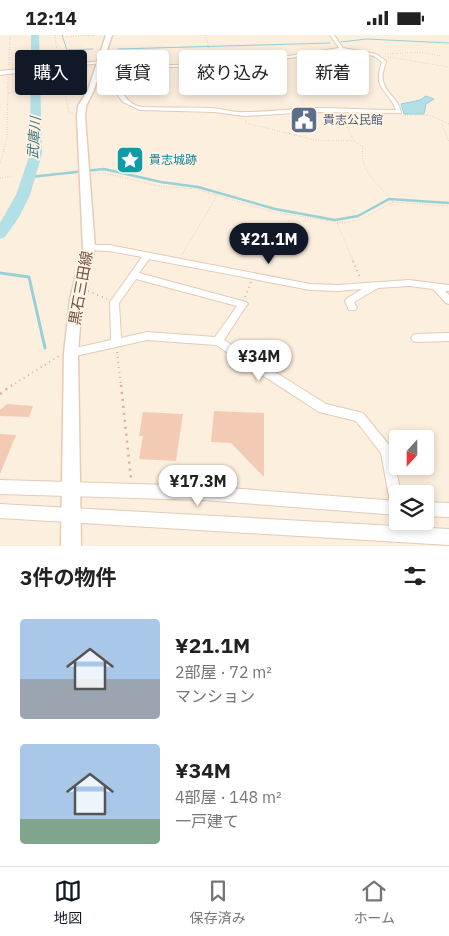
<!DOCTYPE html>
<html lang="ja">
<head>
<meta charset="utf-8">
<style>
  body { margin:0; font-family:"IBM Plex Sans","Noto Sans JP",sans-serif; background:#f2f2f2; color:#222; height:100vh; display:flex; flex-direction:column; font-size:19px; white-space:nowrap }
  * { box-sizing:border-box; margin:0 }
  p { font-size:16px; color:#767676 }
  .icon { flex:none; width:28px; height:28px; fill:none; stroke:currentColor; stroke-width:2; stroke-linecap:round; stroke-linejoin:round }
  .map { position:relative; height:511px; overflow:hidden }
  .panel { display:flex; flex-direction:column; background:#fff; flex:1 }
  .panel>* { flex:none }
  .top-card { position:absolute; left:15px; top:15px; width:420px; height:45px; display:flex; gap:10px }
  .needle { width:32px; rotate:201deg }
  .fabs { position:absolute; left:389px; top:395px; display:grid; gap:10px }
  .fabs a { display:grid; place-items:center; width:45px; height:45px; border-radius:5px; background:#fff; box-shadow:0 2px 8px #0003; font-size:25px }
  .price { position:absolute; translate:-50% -42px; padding:0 11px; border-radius:18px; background:#fff; color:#222; font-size:16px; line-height:32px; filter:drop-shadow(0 1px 2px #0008) }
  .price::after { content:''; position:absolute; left:50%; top:30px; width:15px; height:11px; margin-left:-8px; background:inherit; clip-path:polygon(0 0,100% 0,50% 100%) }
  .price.selected { background:#111827; color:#fff }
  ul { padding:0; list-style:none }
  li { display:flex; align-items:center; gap:15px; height:125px; padding:0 20px }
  li span { display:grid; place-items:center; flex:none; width:140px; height:100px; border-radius:5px; color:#555 }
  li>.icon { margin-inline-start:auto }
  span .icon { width:60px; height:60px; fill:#fffc; stroke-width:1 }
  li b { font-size:21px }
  h2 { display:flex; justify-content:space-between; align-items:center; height:60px; padding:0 20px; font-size:21px }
  .tag { padding:0 18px; border-radius:5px; background:#fff; box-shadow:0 2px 8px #0003; font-size:18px; line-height:45px }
  .tag.selected { background:#111827; color:#fff }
  .status { display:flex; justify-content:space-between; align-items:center; height:35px; padding:0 25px; background:#fff; direction:ltr }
  .status svg { height:14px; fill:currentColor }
  .tabs { display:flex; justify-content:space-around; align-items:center; height:70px; border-top:1px solid #e0e0e0; background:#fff; font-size:14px; color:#767676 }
  .tabs a { display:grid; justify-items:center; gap:2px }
  .tabs .selected { color:#111827 }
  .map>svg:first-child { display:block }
  .water { fill:#b2e0e6; stroke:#98d0d8 }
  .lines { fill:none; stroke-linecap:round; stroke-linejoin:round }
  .stream-far2 { stroke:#98d0d8; stroke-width:1 }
  .stream-far1 { stroke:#98d0d8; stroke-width:2.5 }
  .stream { stroke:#98d0d8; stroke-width:3 }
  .river { fill:#b2e0e6; fill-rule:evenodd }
  .building { fill:#f3cbb4 }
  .minor-casing { stroke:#e0cbb9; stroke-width:2 }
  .tertiary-casing { stroke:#e0cbb9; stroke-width:2 }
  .secondary-casing { stroke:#e6ccb7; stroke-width:3 }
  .path-far2 { stroke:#d7af98; stroke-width:1; stroke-dasharray:0.5 2; stroke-linecap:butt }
  .path-far1 { stroke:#d7af98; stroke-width:2; stroke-dasharray:1 4; stroke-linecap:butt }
  .path { stroke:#d7af98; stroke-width:2.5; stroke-dasharray:2 5; stroke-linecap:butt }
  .minor { fill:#fff; fill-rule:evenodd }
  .tertiary { fill:#fff; fill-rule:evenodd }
  .secondary { fill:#fff; fill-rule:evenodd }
  .labels { text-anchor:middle; stroke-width:4; stroke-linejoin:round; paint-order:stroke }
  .far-service-label { font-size:12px; fill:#4e5e75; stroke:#fff3e4; text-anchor:start }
  .far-culture-label { font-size:12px; fill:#0d838f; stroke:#fff3e4; text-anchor:start }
  .far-water-label { font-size:14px; font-style:italic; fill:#3c7780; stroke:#fff3e4 }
  .street-label { font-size:15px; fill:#725445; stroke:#fff3e4 }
</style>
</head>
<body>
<div class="status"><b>12:14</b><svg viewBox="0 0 49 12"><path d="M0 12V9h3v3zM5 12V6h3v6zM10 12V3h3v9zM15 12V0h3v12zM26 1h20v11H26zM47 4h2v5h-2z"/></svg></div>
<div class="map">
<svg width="449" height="511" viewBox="0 0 449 511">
  <rect width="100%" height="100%" fill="#fdefdd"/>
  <!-- water -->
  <path class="water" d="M426,61L434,64L426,69L424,79H404L401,69L420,65Z"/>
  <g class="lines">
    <!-- stream-far2 -->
    <path class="stream-far2" d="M62,0L67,15L93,14
      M341,7L366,4L449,8
      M118,14L330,8
      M67,17L70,24L67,26V41L70,50"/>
    <!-- stream-far1 -->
    <path class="stream-far1" d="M30,142L104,134L161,147L198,152L275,174L335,185L358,181L389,164L449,168"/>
    <!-- stream -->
    <path class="stream" d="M0,238L29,242L45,313"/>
    <!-- river -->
    <path class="river" d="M31,0H39L42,119L30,160L19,182L5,202L0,204V188L16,160L30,119Z"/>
  </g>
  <!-- building -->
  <path class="building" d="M7,369L33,371L29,382L0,381V375Z
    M214,376L264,378V442L231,408L211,407Z
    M143,377L183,379L176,426L139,424L143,401H139Z
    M0,399L16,400L0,439Z"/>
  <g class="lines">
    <!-- minor casing -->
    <g class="minor-casing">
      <path id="minor" d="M330,0H334L343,13L376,19L386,26C385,32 381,39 383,46C386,59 400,65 401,78L312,77L244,81L214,77L140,75L123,67L119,62L112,47L109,45H95L93,44C125,30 114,69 143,72C166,73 189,72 212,73C223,74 235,78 246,77C268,77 290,74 311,73C339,73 368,75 396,75C388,53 372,56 382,27L374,21L342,15L250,29L99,35L97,34L99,33L250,27L339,13Z
        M89,210H109L310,249L338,250L409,245L449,250V256H445L449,260V269L446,268L433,254L409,251L378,253L354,267L357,273L355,275H349L345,266L346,264L362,254L338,256L310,255L149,224L139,238L246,267L248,269L246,271L224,305L326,369L363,378L390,411L392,415L401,459H398V479L392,478L391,473L381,418L356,386L319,377L216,310L147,305L71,322L67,321L66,318L67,315L111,305L110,267L142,222L109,216L86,215L85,213ZM136,244L237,271L215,302L147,297L121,303L119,268Z
        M449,298V306L416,307L413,306L411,303L413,300L416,299Z"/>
    </g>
    <!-- tertiary casing -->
    <g class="tertiary-casing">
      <path id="tertiary" d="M103,26L101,28L0,40V36Z
        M0,445L203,451L398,466V480L203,465L0,459Z
        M425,467L449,468V482L425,481Z
        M0,469L449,494V510L0,483Z"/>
    </g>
    <!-- secondary casing -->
    <g class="secondary-casing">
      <path id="secondary" d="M106,0H112L94,55L86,71L85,82L95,213L82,264L78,318L81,511H61L64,318L70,264L83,213L77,82L78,71L88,55Z"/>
    </g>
    <!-- path-far2 -->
    <path class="path-far2" d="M55,0L58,25
      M206,0L210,24
      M66,2L94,0
      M385,19L420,17L442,21
      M388,22L449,32
      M9,30L10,0
      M60,37L69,77L73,79
      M8,58L21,56
      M405,80H429L449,89
      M342,81L354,106L363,112C359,137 379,149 393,167
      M246,85V88L315,105L354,106
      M442,89L449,107
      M0,129L7,103L8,42
      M93,139L104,138L159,151L196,154L273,177L343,188L362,184L393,167L449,171
      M0,143L12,141
      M337,188L354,228
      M182,220L220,155"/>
    <!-- path-far1 -->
    <path class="path-far1" d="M353,226L360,243
      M88,256L107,264
      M245,262L251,247
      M117,317L121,351
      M11,351L59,321"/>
    <!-- path -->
    <path class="path" d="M121,350L131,444
      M0,359L12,350"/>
    <!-- minor -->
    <use href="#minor" class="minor"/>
    <!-- tertiary -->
    <use href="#tertiary" class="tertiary"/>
    <!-- secondary -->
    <use href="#secondary" class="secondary"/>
  </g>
  <!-- icons -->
  <defs>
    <g id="civic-square" transform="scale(1.4375)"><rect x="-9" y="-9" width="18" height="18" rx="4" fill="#5c6f8a" stroke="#fff3e4"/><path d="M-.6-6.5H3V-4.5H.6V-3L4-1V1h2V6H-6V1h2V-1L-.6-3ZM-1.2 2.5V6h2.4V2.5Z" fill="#fff"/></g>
    <g id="sight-square" transform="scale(1.4375)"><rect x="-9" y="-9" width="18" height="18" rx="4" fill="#0f9aa8" stroke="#fff3e4"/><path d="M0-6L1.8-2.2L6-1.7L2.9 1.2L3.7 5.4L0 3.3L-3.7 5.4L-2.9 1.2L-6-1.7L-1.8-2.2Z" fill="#fff"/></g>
  </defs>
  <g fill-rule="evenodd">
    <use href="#civic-square" x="304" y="85"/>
    <use href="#sight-square" x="130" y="125"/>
  </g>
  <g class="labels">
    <!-- far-service labels -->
    <g class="far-service-label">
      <text x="323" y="89">貴志公民館</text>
    </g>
    <!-- far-culture labels -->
    <g class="far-culture-label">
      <text x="149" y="129">貴志城跡</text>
    </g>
    <!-- far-water labels -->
    <g class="far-water-label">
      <text transform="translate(34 103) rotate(-86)" y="5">武庫川</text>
    </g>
    <!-- street labels -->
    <g class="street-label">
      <text transform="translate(81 253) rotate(-80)" y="5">黒石三田線</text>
    </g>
  </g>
</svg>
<div class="fabs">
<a><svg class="needle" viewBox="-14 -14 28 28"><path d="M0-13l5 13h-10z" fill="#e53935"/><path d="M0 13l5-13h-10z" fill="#767676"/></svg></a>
<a><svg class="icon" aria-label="layers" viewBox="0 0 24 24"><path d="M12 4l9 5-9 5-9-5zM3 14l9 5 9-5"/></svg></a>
</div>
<b class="price selected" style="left:269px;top:230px">¥21.1M</b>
<b class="price" style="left:259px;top:347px">¥34M</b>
<b class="price" style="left:198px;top:472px">¥17.3M</b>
<div class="top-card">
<a class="tag selected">購入</a>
<a class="tag">賃貸</a>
<a class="tag">絞り込み</a>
<a class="tag">新着</a>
</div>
</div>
<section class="panel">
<h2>3件の物件<svg class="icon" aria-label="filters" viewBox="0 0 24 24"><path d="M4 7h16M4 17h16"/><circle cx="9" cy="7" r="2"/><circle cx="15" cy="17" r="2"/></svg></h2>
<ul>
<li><span style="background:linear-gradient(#a9c7e8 60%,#9aa5b1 0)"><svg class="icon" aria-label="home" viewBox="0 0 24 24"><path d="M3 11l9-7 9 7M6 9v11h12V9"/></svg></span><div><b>¥21.1M</b><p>2部屋 · 72 m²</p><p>マンション</p></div></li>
<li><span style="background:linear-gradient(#a9c7e8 75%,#7fa58c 0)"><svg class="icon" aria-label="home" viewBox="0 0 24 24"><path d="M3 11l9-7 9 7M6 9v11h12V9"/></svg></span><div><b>¥34M</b><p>4部屋 · 148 m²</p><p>一戸建て</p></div></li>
</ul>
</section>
<nav class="tabs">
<a class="selected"><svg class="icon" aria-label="map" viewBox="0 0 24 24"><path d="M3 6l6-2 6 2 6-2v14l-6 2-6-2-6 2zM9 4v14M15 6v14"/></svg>地図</a>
<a><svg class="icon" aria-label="saved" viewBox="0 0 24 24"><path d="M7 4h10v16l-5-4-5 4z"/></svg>保存済み</a>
<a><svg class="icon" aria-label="home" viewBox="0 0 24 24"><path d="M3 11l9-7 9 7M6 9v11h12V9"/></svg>ホーム</a>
</nav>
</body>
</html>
